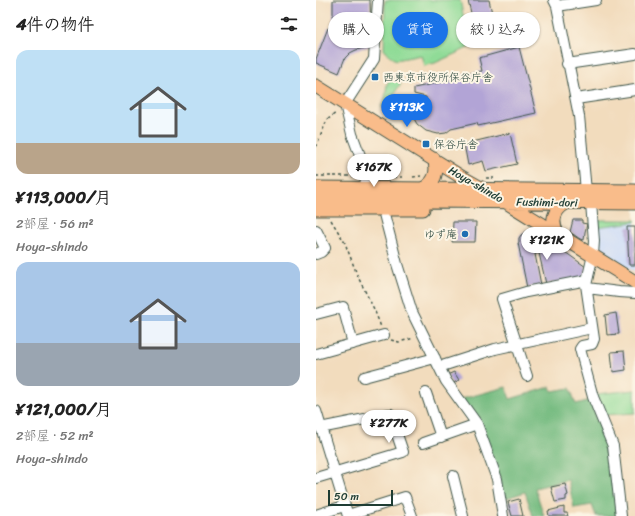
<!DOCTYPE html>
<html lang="ja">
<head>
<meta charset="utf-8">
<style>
  body { margin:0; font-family:Sriracha,"Klee One",sans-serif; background:#f2f2f2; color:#222; height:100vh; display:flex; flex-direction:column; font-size:15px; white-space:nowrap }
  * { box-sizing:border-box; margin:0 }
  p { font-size:13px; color:#767676 }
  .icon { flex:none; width:22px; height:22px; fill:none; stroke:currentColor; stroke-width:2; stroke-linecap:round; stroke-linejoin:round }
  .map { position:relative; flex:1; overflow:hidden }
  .sheet { display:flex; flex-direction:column; background:#fff; width:316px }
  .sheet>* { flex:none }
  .top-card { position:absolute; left:12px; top:12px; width:247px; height:36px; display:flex; gap:8px }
  .scale { position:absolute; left:12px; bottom:10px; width:65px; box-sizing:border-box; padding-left:4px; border:2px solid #1f3d34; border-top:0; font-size:11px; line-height:14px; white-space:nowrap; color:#1f3d34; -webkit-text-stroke:3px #fcf5e5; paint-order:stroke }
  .price { position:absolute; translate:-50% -34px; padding:0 9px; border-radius:14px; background:#fff; color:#222; font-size:13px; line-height:26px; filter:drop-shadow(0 1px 2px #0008) }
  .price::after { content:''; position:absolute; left:50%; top:24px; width:12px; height:9px; margin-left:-6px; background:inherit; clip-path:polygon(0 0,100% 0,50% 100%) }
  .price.on { background:#1a73e8; color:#fff }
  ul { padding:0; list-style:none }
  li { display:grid; align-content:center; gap:8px; height:212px; padding:0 16px }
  li span { display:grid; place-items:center; height:124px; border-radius:12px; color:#555 }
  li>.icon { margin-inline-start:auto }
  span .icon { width:72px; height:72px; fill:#fffc; stroke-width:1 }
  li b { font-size:17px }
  h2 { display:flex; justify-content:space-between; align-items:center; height:48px; padding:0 16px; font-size:17px }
  .chip { padding:0 14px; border-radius:18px; background:#fff; box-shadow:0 1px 3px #0004; font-size:14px; line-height:36px }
  .chip.on { background:#1a73e8; color:#fff }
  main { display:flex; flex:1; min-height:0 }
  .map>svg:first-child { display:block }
  .built { fill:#cbdbf9 }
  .green { fill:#90db97; stroke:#588c66 }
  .forest { fill:#74bb80; stroke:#4a7c5a }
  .building { fill:#b2a4d6 }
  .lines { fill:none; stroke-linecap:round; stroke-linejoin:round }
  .minor-casing { stroke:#3f5549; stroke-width:12 }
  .major-casing { stroke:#3f5549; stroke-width:15 }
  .path { stroke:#3f5549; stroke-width:1.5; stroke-dasharray:3 3; stroke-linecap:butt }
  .minor { stroke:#fff; stroke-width:10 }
  .major { stroke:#f9bc8a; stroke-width:13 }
  .poi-dot { fill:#1f6fb2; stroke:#fcf5e5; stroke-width:1.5 }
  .labels { text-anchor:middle; stroke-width:4; stroke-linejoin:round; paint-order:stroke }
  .poi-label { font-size:11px; fill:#1f3d34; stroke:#fcf5e5; text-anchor:start }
  .street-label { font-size:11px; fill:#1f3d34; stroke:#fcf5e5 }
</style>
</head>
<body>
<main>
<section class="sheet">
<h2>4件の物件<svg class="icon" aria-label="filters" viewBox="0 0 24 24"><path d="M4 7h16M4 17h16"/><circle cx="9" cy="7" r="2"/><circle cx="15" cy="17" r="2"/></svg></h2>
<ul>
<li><span style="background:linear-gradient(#bfe0f5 75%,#b9a48a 0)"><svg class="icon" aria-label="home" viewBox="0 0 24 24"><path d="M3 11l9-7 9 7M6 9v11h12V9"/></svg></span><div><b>¥113,000/月</b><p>2部屋 · 56 m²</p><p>Hoya-shindo</p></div></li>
<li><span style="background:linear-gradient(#a9c7e8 65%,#9aa5b1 0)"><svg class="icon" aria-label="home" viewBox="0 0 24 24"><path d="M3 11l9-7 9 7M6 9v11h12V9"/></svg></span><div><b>¥121,000/月</b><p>2部屋 · 52 m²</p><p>Hoya-shindo</p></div></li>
</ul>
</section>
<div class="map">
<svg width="319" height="516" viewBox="0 0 319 516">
  <rect width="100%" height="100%" fill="#fcf5e5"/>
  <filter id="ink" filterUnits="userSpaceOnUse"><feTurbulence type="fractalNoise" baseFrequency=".025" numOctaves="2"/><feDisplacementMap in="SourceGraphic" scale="8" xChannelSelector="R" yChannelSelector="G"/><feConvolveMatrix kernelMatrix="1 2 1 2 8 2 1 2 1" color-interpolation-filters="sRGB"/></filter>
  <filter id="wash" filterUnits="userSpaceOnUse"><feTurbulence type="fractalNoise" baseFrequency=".012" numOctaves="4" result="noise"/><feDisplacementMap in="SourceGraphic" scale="16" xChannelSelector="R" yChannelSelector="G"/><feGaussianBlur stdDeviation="0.9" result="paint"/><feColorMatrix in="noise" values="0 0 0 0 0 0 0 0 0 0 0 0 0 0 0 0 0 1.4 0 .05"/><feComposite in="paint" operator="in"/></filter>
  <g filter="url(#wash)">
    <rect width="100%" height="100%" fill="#f2dcbd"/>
    <!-- built -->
    <path class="built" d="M319,222V273L284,251L286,247L281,245L280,227Z"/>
    <!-- green -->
    <path class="green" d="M69,0H144L154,47L119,63L108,66L105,55L80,60L68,51Z
      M74,79H79L85,83L69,109L65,107L69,99L71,84Z
      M279,220H319V222L280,227Z
      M319,390V413L288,415L281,394Z"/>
    <!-- forest -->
    <path class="forest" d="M190,387L194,399L234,387L236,391L254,388L260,404L274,400L294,449L303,516H280L276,505L258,508L252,480L219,488L228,516H217L209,492L188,499L145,399Z"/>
    <g id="blocks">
      <!-- building -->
      <path class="building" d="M17,0H54L55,46L40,50L34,53L29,58L23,73L0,63V59L12,28H17Z
        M152,0H173L182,40L165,44L164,38L161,39Z
        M203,47L220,113L162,126L161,123L135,129L130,133L122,134L110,131L101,124L96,115L97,104L100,100L110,99V97L98,94V88L146,78L145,75L166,71L163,58Z
        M194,133L201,164L170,171L167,161L152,165L148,144Z
        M257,220H266V223L271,224L269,232L268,240L264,239L254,232Z
        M137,222H160L159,242H136Z
        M311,227H319V265H313Z
        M211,231H214L220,235L222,241L225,235L270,267L267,278L230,284L223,253L219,254L225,285L211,288L202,243H203V238L205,235Z
        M300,313L303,334L291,335L289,315Z
        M308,351L310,370L297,372L295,352Z
        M138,372L143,380L136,384L131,375Z
        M249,484L252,495L250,496V500L239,502L235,487Z
        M203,499L207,516H196L192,502Z
        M248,507V513H251L252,516H233L232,511Z"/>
    </g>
  </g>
  <g filter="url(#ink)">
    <use href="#blocks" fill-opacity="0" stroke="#3f5549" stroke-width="1"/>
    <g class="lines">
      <!-- minor casing -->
      <g class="minor-casing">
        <path id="minor" d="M238,0L241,6L263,116L270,191
          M241,6L280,0
          M251,64L319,54
          M260,99L319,90
          M50,188L49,169L36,134L29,104L58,59L62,0
          M275,203L278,241L277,255L270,285L278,339L276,344L266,346L264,349L277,397L297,446L305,516
          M67,210L81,264L96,312L130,381L161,424L181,479L187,516
          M0,230L9,248L5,252L0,254
          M271,288L303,292L319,293
          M0,314L27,307L37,344
          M0,354L68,335
          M123,367L179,349L276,328
          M211,376L186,299L210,292L271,280
          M48,377L119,358
          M110,393L125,437
          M0,411L32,516
          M107,443L161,424
          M137,476L147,516
          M0,478L87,452L74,414L4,428
          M0,515L28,506
          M32,515L89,497L96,516"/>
      </g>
      <!-- major casing -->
      <g class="major-casing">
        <path id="major" d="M0,86L147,178L190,202L319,282
          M0,188L319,191
          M106,189C118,184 123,172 118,159
          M0,200L319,203
          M0,209H107
          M241,233C235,221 237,210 250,203"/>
      </g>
      <!-- path -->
      <path class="path" d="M0,147L11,120L21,112
        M0,176H40
        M59,177H86
        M97,177L105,176
        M170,178H178
        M15,220L29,243L42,277L58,309L65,327
        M75,340L83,342L98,338"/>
      <!-- minor -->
      <use href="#minor" class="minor"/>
      <!-- major -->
      <use href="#major" class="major"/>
    </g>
  </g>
  <!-- markers -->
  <g class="poi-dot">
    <rect x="55" y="73" width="8" height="8" rx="2"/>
    <rect x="106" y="140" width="8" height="8" rx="2"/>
    <circle cx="149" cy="234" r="4"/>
  </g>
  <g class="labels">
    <!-- poi labels -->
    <g class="poi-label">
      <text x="67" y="81">西東京市役所保谷庁舎</text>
      <text x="118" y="148">保谷庁舎</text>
      <text x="141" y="238" text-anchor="end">ゆず庵</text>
    </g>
    <!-- street labels -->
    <g class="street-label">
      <text transform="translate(160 184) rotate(30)" y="4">Hoya-shindo</text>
      <text transform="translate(231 202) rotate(1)" y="4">Fushimi-dori</text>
    </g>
  </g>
</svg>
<div class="scale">50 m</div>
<b class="price on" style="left:91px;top:128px">¥113K</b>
<b class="price" style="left:58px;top:188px">¥167K</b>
<b class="price" style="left:231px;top:261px">¥121K</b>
<b class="price" style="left:73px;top:444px">¥277K</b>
<div class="top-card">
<a class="chip">購入</a>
<a class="chip on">賃貸</a>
<a class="chip">絞り込み</a>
</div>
</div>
</main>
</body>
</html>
